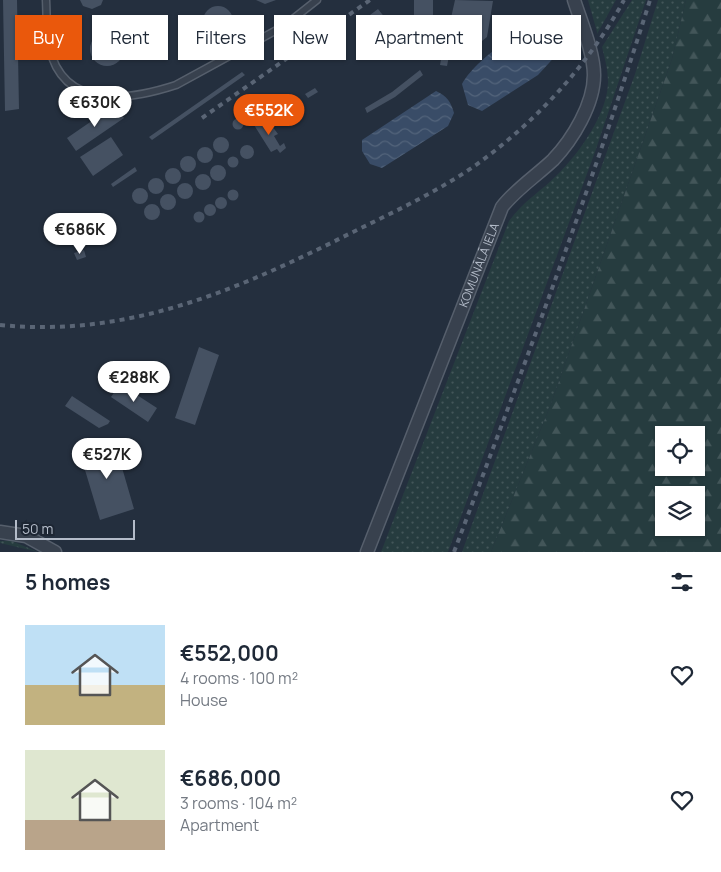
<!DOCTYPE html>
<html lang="en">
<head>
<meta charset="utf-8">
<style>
  body { margin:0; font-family:Manrope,sans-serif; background:#f6f6f7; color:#1f2937; height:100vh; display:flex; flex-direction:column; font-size:19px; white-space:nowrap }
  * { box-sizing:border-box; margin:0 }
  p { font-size:16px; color:#747a83 }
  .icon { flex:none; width:28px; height:28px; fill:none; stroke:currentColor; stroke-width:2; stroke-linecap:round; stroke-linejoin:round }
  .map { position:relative; height:552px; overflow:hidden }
  .panel { display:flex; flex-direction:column; background:#fff; flex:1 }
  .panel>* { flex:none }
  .hud { position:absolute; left:15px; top:15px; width:691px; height:45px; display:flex; gap:10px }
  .fabs { position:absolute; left:655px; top:426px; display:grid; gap:10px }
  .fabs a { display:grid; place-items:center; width:50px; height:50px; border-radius:0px; background:#fff; box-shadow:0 1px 4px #0004; font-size:25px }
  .scale { position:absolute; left:15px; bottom:12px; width:120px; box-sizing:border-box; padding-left:5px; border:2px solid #b4bcc9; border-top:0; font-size:14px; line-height:18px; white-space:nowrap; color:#b4bcc9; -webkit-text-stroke:4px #1d2633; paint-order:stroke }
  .price { position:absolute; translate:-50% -42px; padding:0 11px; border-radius:18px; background:#fff; color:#222; font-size:16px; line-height:32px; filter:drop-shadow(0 1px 2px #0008) }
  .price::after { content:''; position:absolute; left:50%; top:30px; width:15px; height:11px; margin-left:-8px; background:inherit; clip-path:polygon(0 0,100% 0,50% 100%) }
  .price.on { background:#ea580c; color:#fff }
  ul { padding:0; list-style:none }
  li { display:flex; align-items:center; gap:15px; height:125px; padding:0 25px }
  li span { display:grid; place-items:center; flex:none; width:140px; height:100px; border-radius:0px; color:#555 }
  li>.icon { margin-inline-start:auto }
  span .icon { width:60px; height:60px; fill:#fffc; stroke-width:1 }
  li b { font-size:21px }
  h2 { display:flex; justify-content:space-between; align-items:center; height:60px; padding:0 25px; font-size:21px }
  .pill { padding:0 18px; border-radius:0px; background:#fff; box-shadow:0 1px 4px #0004; font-size:18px; line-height:45px }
  .pill.on { background:#ea580c; color:#fff }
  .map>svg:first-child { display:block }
  .green { fill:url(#green-dots) }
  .forest { fill:url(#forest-firs); fill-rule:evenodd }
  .water { fill:url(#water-waves) }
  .building { fill:#455162 }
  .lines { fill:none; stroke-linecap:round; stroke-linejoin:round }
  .lane-casing { stroke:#565f6c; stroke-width:9 }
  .street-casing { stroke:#565f6c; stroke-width:15 }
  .lane { stroke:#38414e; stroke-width:6 }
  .street { stroke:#38414e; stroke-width:12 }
  .rail { stroke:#5a6575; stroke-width:4; stroke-dasharray:5 5; stroke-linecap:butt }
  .labels { text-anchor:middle; stroke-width:4.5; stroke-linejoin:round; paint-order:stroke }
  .street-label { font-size:12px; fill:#b4bcc9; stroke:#1d2633 }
</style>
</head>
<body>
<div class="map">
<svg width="721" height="552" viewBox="0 0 721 552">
  <defs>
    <pattern id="green-dots" width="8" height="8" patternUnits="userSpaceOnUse" patternTransform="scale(1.25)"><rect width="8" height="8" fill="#263c3f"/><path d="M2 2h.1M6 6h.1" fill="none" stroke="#435659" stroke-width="1.8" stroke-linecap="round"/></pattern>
    <pattern id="forest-firs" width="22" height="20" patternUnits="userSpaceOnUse" patternTransform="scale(1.25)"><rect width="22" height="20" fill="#263c3f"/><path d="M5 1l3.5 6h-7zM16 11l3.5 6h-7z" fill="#435659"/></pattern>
    <pattern id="water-waves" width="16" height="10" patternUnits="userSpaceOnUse" patternTransform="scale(1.25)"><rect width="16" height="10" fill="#394c67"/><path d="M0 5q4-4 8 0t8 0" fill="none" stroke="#53647b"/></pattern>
  </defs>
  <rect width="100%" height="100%" fill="#242f3e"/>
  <!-- green -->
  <path class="green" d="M588,0H616L597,34V32Z
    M632,0H646L595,152L448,552H381L509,221C524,200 542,191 559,173C580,152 608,112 608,82C608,70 605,59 602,47Z
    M658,0H686L672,59L551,404L491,552H462L635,74Z
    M0,541H12L38,552L0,543Z"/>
  <!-- forest -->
  <path class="forest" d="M686,0H721V552H491L551,404L672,59ZM664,435H696V468H664ZM664,495H696V528H664Z"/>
  <!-- water -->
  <path class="water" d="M540,23C552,30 559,36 560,51L538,75L482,111L468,105L462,84C474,62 515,32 540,23Z
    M436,91C447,96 451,102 454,113L448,126L382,168L370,164L362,151V140Z"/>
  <!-- building -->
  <path class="building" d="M3,0H17L19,109L5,111Z
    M80,0H103L101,5L92,9L83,6Z
    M256,0H276L265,4Z
    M414,0H433V31H414Z
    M455,0L493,1L487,37L477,45L447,36Z
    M203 21a15 15 0 1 1 30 0a15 15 0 1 1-30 0Z
    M378,9L394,29L374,45L358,24Z
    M90 49a17 17 0 1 1 34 0a17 17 0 1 1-34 0Z
    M460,44L468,46L465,54L458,52Z
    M442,54L449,56L447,66L440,65Z
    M420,70L423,75L395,97L367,113L365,108L392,92Z
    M242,72L245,75L152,140L149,137Z
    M315,88L318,92L308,98L305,94Z
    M115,105L124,118L76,151L67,138Z
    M232.5 124a5.5 5.5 0 1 1 11 0a5.5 5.5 0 1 1-11 0Z
    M264,119L266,124L269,122L278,134L274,136L280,146L284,143L286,148L280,153L277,149L271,152L254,125Z
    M213 145a8 8 0 1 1 16 0a8 8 0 1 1-16 0Z
    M111,137L123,155L93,176L80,157Z
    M240 152a7 7 0 1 1 14 0a7 7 0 1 1-14 0Z
    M197 155a8 8 0 1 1 16 0a8 8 0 1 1-16 0Z
    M180 164a8 8 0 1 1 16 0a8 8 0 1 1-16 0Z
    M227.5 162a5.5 5.5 0 1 1 11 0a5.5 5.5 0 1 1-11 0Z
    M210 173a8 8 0 1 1 16 0a8 8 0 1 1-16 0Z
    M135,167L137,171L113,187L111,184Z
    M165 176a8 8 0 1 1 16 0a8 8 0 1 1-16 0Z
    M195 182a8 8 0 1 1 16 0a8 8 0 1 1-16 0Z
    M148 186a8 8 0 1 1 16 0a8 8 0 1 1-16 0Z
    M177 191a8 8 0 1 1 16 0a8 8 0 1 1-16 0Z
    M132 196a8 8 0 1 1 16 0a8 8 0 1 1-16 0Z
    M227.5 195a5.5 5.5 0 1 1 11 0a5.5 5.5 0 1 1-11 0Z
    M160 202a8 8 0 1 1 16 0a8 8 0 1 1-16 0Z
    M215 203a6 6 0 1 1 12 0a6 6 0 1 1-12 0Z
    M204 210a6 6 0 1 1 12 0a6 6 0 1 1-12 0Z
    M144 212a8 8 0 1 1 16 0a8 8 0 1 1-16 0Z
    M193.5 217a5.5 5.5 0 1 1 11 0a5.5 5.5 0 1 1-11 0Z
    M84,250L86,257L77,260L74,253Z
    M199,347L219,355L195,425L175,418Z
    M120,384L157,408L148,422L111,397Z
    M72,396L110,421L108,424L99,428L65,406Z
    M114,440L134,509L100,520L79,450Z"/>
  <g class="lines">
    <!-- lane casing -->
    <g class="lane-casing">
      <path id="lane" d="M46,0C47,19 46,39 52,57C71,111 133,99 176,85L284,26L317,0"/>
    </g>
    <!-- street casing -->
    <g class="street-casing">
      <g id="street">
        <path d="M0,532L26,536L55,552"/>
        <path id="s1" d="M367,552L502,207C516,189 536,176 553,160C573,139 594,104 594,75C594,53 581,22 574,0"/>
      </g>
    </g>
    <!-- lane -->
    <use href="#lane" class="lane"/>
    <!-- street -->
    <use href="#street" class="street"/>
    <!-- rail -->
    <path class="rail" d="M202,118L370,0
      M0,325C123,337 225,295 333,242C380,218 429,197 473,167C534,124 588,66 624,0
      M454,552C523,369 592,186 650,0"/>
  </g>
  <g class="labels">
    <!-- street labels -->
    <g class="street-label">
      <text dy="4" stroke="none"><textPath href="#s1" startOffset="308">KOMUNĀLĀ IELA</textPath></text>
    </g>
  </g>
</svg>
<div class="fabs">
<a><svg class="icon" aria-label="locate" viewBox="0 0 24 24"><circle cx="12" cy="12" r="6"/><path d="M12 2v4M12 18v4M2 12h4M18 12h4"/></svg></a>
<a><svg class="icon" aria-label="layers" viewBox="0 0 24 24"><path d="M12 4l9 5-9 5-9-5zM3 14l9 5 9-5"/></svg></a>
</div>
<div class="scale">50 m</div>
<b class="price" style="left:95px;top:128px">€630K</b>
<b class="price on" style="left:269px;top:136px">€552K</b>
<b class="price" style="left:80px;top:255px">€686K</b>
<b class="price" style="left:134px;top:403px">€288K</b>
<b class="price" style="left:107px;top:480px">€527K</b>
<div class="hud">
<a class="pill on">Buy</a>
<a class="pill">Rent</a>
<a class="pill">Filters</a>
<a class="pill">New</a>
<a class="pill">Apartment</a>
<a class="pill">House</a>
</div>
</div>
<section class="panel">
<h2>5 homes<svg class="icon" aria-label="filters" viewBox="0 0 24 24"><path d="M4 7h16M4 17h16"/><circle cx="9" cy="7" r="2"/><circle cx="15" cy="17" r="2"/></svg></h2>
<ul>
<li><span style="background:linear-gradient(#bfe0f5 60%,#c2b280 0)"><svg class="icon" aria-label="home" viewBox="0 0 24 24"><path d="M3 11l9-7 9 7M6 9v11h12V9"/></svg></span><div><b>€552,000</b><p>4 rooms · 100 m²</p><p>House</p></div><svg class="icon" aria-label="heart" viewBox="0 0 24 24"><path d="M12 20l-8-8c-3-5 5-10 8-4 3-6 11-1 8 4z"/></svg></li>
<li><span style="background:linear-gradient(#dfe7d0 70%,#b9a48a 0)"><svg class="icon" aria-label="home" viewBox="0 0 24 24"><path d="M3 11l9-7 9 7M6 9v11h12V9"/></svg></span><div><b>€686,000</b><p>3 rooms · 104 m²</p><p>Apartment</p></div><svg class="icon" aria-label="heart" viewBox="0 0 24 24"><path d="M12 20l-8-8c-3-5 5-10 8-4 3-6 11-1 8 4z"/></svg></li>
</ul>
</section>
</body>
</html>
